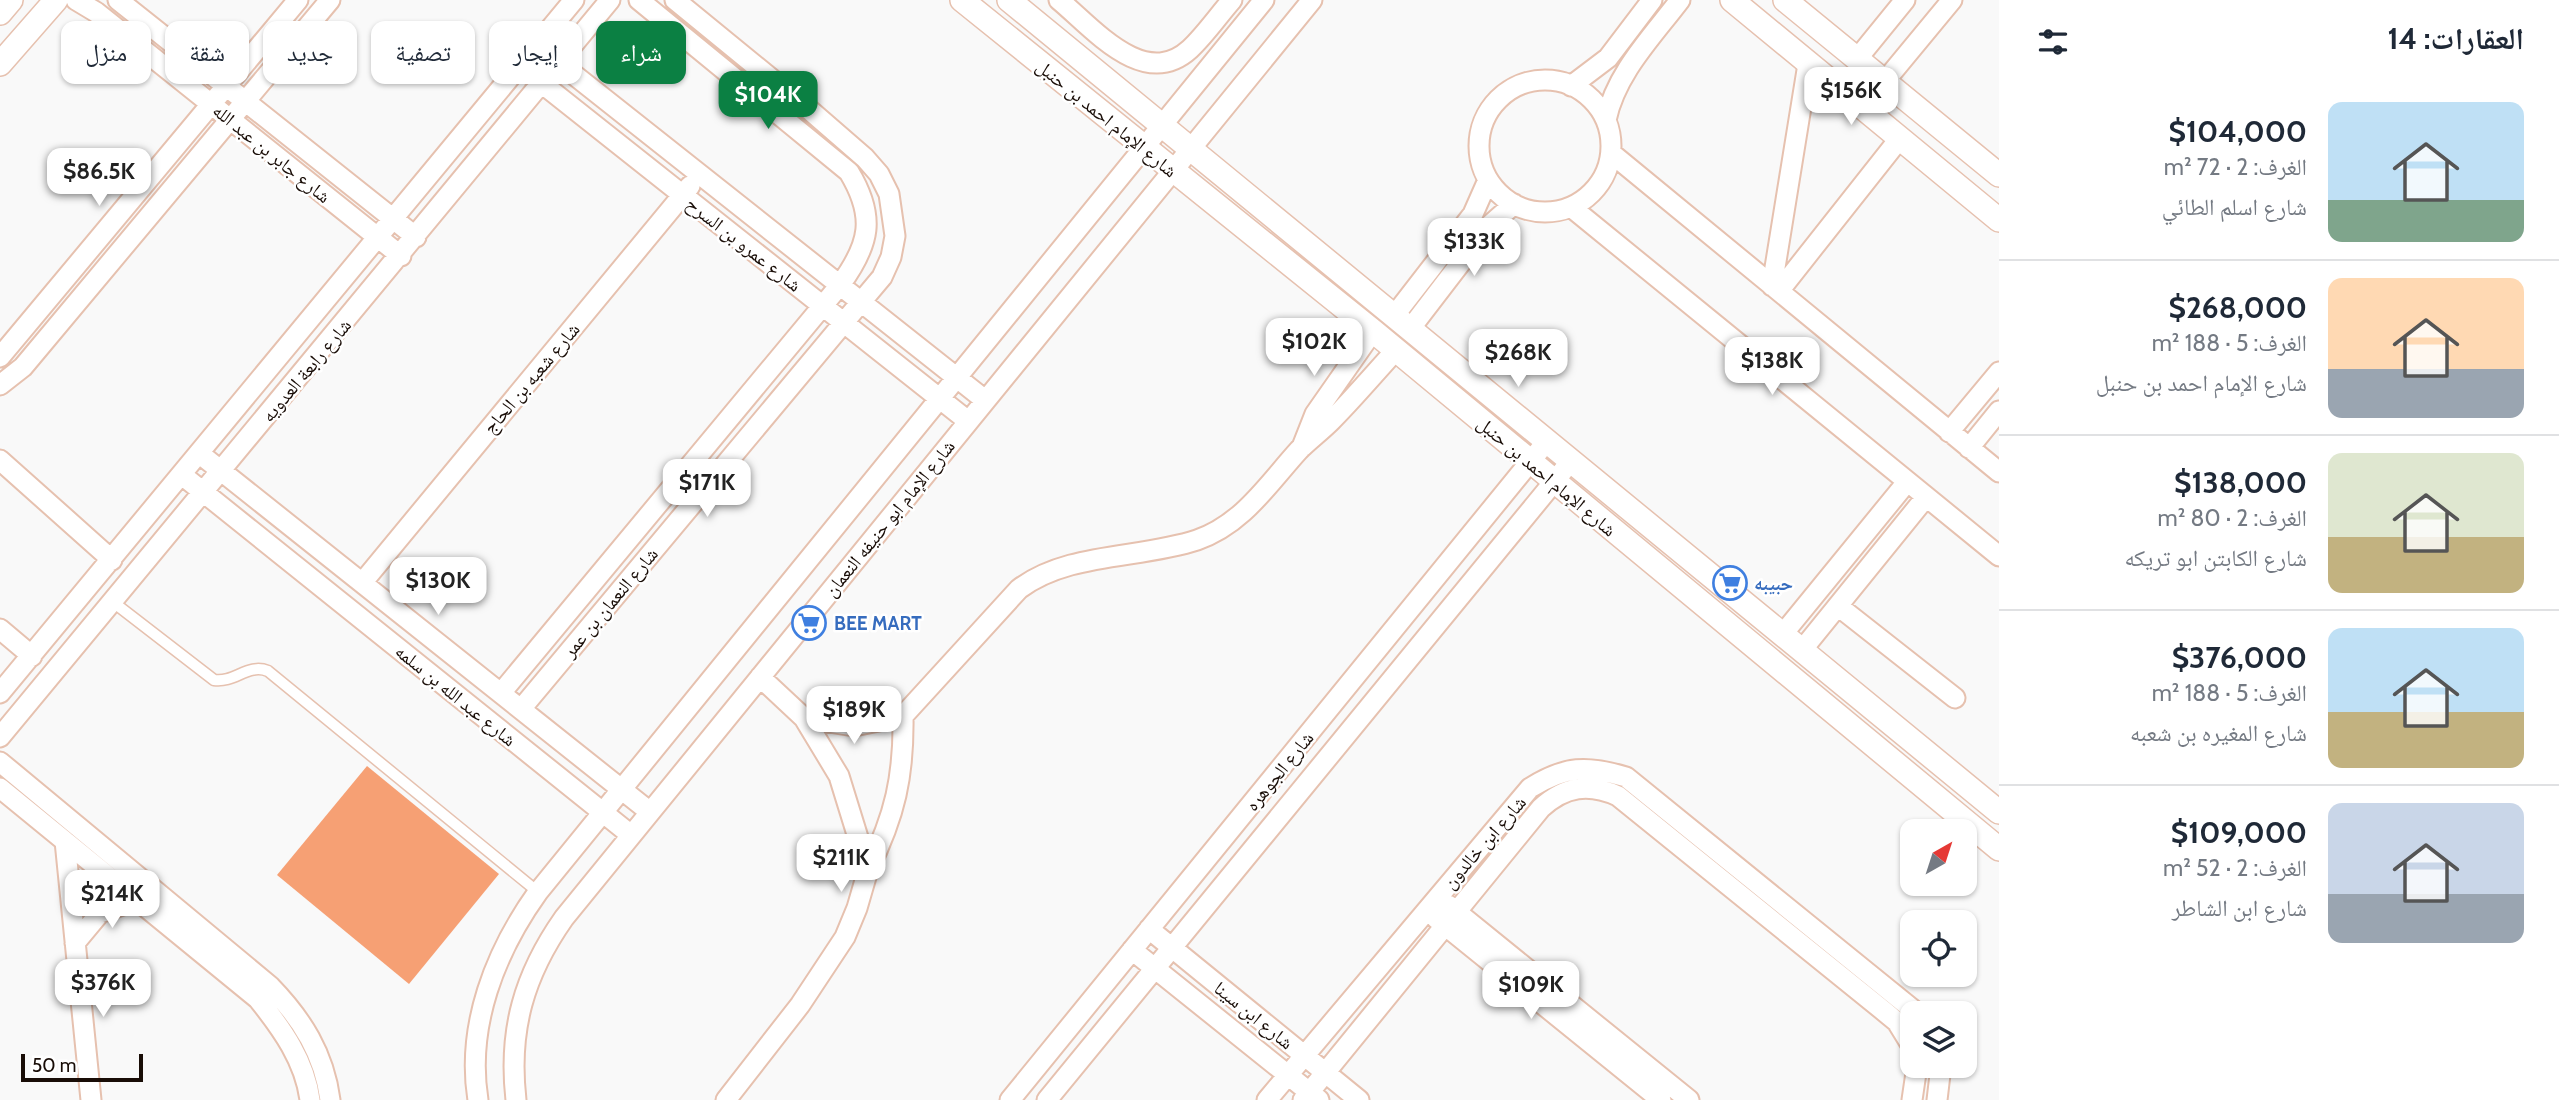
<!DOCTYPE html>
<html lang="ar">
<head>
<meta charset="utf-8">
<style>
  body { margin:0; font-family:Cabin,"Noto Naskh Arabic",sans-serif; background:#f6f6f7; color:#1f2937; direction:rtl; height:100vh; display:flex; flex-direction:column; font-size:26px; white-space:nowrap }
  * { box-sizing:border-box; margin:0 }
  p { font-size:23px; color:#747a83 }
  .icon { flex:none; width:38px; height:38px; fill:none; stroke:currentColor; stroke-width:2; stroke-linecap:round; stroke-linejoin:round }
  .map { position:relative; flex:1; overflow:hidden; direction:ltr }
  .details { display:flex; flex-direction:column; background:#fff; width:560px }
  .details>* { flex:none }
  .guide { position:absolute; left:21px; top:21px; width:665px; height:63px; direction:rtl; display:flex; gap:14px }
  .needle { width:46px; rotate:39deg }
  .tools { position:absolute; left:1900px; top:819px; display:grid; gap:14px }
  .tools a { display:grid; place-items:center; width:77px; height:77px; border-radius:14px; background:#fff; box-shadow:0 2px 5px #0004; font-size:35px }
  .scale { position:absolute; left:21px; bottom:18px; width:122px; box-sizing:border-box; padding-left:7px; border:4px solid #190d07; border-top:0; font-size:19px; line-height:24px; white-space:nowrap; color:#190d07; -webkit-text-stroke:5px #fff; paint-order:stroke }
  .price { position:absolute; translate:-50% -60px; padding:0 16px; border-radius:14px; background:#fff; color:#222; font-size:23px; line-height:46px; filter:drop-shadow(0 2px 4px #0008) }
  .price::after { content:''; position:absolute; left:50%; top:42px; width:21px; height:16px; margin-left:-10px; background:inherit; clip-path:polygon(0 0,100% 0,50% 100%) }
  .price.current { background:#0b8043; color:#fff }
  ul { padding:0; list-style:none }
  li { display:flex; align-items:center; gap:21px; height:175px; padding:0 35px }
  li+li { border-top:2px solid #e0e1e3 }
  li span { display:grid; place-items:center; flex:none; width:196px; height:140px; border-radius:14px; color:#555 }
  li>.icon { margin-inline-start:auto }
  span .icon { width:84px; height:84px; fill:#fffc; stroke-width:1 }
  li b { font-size:30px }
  h2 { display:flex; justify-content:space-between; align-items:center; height:84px; padding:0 35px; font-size:30px }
  .tag { padding:0 24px; border-radius:14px; background:#fff; box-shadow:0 2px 5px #0004; font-size:24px; line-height:63px }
  .tag.current { background:#0b8043; color:#fff }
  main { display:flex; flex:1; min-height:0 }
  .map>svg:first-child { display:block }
  .building { fill:#f6a074 }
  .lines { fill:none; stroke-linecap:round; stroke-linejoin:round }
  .service-casing { stroke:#e6c1af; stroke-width:13 }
  .minor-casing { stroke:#e6c1af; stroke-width:23 }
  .tertiary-casing { stroke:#e6c1af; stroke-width:26 }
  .service { stroke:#fff; stroke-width:10 }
  .minor { stroke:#fff; stroke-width:19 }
  .tertiary { stroke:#fff; stroke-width:23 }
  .labels { text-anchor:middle; stroke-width:5; stroke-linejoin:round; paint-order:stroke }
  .street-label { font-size:19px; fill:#190d07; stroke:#fff }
  .shop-label { font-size:19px; font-weight:bold; fill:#366cbe; stroke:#fff; text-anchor:start }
</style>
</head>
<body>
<main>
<section class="details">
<h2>العقارات: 14<svg class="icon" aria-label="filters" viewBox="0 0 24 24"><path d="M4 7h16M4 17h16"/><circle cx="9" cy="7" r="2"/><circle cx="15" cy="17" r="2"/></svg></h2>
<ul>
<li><span style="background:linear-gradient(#bfe0f5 70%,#7fa58c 0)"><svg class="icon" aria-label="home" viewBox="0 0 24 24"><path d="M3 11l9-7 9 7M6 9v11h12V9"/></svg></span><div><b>$104,000</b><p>الغرف: 2 · 72 m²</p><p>شارع اسلم الطائي</p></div></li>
<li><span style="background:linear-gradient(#ffd9b3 65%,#9aa5b1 0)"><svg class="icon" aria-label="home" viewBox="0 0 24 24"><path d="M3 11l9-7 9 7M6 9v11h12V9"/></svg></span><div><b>$268,000</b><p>الغرف: 5 · 188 m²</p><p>شارع الإمام احمد بن حنبل</p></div></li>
<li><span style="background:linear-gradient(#dfe7d0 60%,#c2b280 0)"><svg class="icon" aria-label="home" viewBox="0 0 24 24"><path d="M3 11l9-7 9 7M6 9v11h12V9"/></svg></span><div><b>$138,000</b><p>الغرف: 2 · 80 m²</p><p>شارع الكابتن ابو تريكه</p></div></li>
<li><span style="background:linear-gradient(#bfe0f5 60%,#c2b280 0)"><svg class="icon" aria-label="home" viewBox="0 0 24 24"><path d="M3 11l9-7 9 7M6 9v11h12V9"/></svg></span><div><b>$376,000</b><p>الغرف: 5 · 188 m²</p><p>شارع المغيره بن شعبه</p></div></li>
<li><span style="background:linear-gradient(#c9d6e8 65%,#9aa5b1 0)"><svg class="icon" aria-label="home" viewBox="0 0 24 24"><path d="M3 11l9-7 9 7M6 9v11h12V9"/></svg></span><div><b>$109,000</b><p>الغرف: 2 · 52 m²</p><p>شارع ابن الشاطر</p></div></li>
</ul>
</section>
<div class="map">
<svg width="1999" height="1100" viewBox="0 0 1999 1100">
  <rect width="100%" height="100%" fill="#f9f9f9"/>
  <!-- building -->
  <path class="building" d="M367,766L499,874L409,984L277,875Z"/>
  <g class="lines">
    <!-- service casing -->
    <g class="service-casing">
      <path id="service" d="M113,602L214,680C235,683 248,663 268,671L538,892"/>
    </g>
    <!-- minor casing -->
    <g class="minor-casing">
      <path id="minor" d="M76,0L96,12L401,256
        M118,0L416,237
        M1059,0C1093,28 1144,91 1190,49C1205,35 1218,16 1232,0
        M549,55L985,400
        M1857,59L1905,0
        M520,66L968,421
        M1479 146a66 66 0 1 1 132 0a66 66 0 1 1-132 0Z
        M1885,81L1952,0
        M1571,86L1608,58L1652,0
        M1606,120C1616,73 1652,37 1680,0
        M1611,153L1999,472
        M1571,207L1999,556
        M1772,286L1808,64
        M1779,291L1900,138
        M1394,316L1473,214L1488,180
        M1410,329L1489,226L1514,204
        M0,357L298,0
        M0,385L23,367L330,0
        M1949,432L1999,372
        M1302,447L1315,414L1373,331
        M1969,448L1999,411
        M200,454L650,812
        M0,460L112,560
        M182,475L631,835
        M362,583L690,186
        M1838,606L1955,698
        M0,629L32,656
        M1782,635L1907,482
        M1802,650L1926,497
        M0,693L574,0
        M501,693L840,285C870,244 876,217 849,172L639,0
        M521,709L861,302L882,277L891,257L895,236L889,194L879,174L865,158L812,112L675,0
        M804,718L854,726L903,716L1019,589C1068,552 1140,559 1197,540C1243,524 1268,484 1299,450C1309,440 1321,431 1331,421C1353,399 1374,374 1396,350
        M0,737L610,0
        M0,762L270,986C302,1019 324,1054 330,1100
        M0,788L258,999C282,1029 305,1061 310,1100
        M65,841L91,1100
        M868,870C895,816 904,776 903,716
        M1448,905L1689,1100
        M1436,918L1661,1100
        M1149,929L1359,1100
        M75,943L100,913L137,900
        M1132,950L1319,1100
        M478,1100C466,1026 495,952 538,892L1264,0
        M516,1100C508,1030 524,975 564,918L1312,0
        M726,1100L800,1005L845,937L857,908L868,870L839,776L804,718L760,677
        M1010,1100L1547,441
        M1047,1100L1571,461
        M1267,1100L1530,788C1565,766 1587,765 1626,777L1917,1013
        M1303,1100L1541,808C1565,786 1589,783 1618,796L1885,1012L1897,1022L1913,1048
        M1912,1100L1917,1066
        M1937,1100L1941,1066"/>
    </g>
    <!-- tertiary casing -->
    <g class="tertiary-casing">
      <path id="tertiary" d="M962,0L1373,331L1999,849
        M1009,0L1999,812
        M1732,0L1999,220
        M1785,0L1999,175
        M0,13L11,0
        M0,64L56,0"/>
    </g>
    <!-- service -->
    <use href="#service" class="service"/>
    <!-- minor -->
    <use href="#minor" class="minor"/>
    <!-- tertiary -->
    <use href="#tertiary" class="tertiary"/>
  </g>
  <!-- icons -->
  <defs>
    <g id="supermarket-ring" transform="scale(1.75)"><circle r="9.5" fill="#fff" stroke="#3f7fe0" stroke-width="1.5"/><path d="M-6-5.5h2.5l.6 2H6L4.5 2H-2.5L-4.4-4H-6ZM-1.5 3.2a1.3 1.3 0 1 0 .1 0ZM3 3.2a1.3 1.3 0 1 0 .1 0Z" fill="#3f7fe0"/></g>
  </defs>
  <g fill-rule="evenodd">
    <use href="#supermarket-ring" x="1730" y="583"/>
    <use href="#supermarket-ring" x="809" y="623"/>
  </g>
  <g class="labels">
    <!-- street labels -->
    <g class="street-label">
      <text transform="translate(1107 118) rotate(39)" y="7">شارع الإمام احمد بن حنبل</text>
      <text transform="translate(272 153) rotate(39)" y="7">شارع جابر بن عبد الله</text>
      <text transform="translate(744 244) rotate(38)" y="7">شارع عمرو بن السرح</text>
      <text transform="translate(306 370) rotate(-50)" y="7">شارع رابعة العدويه</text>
      <text transform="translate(531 378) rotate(-50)" y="7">شارع شعبه بن الحاج</text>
      <text transform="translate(1547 476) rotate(40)" y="7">شارع الإمام احمد بن حنبل</text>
      <text transform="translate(889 518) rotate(-51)" y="7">شارع الإمام ابو حنيفه النعمان</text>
      <text transform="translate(610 602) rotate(-50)" y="7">شارع النعمان بن عمر</text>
      <text transform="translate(456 695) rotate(39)" y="7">شارع عبد الله بن سلمه</text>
      <text transform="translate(1279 771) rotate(-51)" y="7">شارع الجوهره</text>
      <text transform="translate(1484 842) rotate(-49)" y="7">شارع ابن خالدون</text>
      <text transform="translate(1254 1015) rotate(39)" y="7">شارع ابن سينا</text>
    </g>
    <!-- shop labels -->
    <g class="shop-label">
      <text x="1754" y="590">حبيبه</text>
      <text x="834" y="630">BEE MART</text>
    </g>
  </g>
</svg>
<div class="tools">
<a><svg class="needle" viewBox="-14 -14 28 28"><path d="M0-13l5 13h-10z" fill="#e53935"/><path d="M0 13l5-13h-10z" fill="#747a83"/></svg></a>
<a><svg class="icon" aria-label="locate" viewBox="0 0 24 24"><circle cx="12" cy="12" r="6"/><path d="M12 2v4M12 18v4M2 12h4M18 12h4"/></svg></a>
<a><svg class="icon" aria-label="layers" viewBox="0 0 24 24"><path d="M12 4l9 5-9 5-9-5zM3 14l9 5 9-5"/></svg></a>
</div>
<div class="scale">50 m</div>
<b class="price" style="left:1851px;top:127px">$156K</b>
<b class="price current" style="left:768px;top:131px">$104K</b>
<b class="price" style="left:99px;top:208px">$86.5K</b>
<b class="price" style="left:1474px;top:278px">$133K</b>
<b class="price" style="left:1314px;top:378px">$102K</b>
<b class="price" style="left:1518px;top:389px">$268K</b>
<b class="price" style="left:1772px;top:397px">$138K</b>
<b class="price" style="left:707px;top:519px">$171K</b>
<b class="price" style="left:438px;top:617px">$130K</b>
<b class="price" style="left:854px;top:746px">$189K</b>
<b class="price" style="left:841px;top:894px">$211K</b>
<b class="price" style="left:112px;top:930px">$214K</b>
<b class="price" style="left:103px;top:1019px">$376K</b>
<b class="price" style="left:1531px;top:1021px">$109K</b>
<div class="guide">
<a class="tag current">شراء</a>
<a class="tag">إيجار</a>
<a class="tag">تصفية</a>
<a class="tag">جديد</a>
<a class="tag">شقة</a>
<a class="tag">منزل</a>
</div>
</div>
</main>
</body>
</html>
